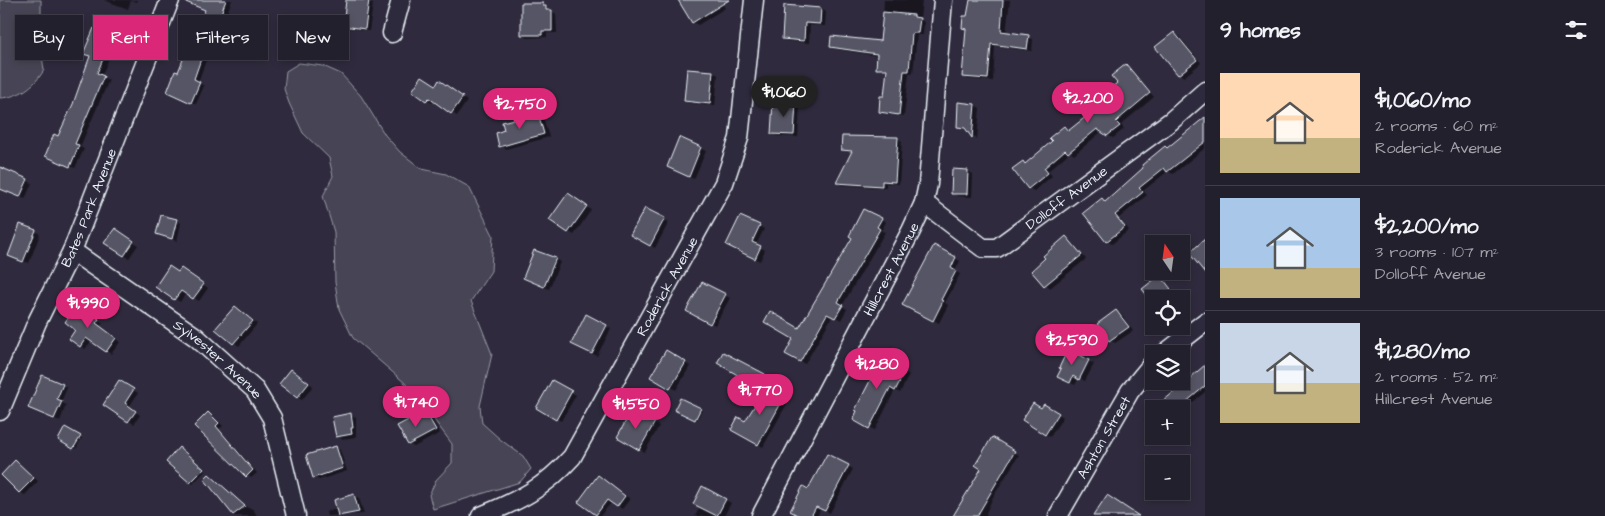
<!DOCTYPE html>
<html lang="en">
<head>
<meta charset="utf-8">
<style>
  body { margin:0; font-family:"Architects Daughter",sans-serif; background:#2f2d3a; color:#f1f3f6; height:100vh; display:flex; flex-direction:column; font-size:19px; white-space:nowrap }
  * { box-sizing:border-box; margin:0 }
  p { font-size:16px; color:#a3a3aa }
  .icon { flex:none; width:28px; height:28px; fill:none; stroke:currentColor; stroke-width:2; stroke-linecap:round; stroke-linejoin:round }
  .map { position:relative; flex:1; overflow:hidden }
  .side { display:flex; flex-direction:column; background:#23202e; width:400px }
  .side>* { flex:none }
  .banner { position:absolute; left:15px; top:15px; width:475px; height:45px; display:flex; gap:10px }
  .needle { width:32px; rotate:347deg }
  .controls { position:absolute; left:1145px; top:235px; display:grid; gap:10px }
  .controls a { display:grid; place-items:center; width:45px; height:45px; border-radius:0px; background:#23202e; box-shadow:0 2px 8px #0003,0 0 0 1px #403e4a; font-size:25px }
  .price { position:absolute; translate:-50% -42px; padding:0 11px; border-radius:18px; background:#db2777; color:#fff; font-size:16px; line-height:32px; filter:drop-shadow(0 1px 2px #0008) }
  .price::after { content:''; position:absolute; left:50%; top:30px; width:15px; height:11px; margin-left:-8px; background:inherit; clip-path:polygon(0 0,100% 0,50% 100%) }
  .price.selected { background:#222; color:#fff }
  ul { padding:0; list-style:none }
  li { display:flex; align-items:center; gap:15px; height:125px; padding:0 15px }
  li+li { border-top:1px solid #403e4a }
  li span { display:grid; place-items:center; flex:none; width:140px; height:100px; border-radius:0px; color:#555 }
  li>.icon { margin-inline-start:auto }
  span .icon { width:60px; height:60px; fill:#fffc; stroke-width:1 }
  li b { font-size:21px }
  h2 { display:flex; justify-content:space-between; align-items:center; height:60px; padding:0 15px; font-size:21px }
  .pill { padding:0 18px; border-radius:0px; background:#23202e; box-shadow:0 2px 8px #0003,0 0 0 1px #403e4a; font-size:18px; line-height:45px }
  .pill.selected { background:#db2777; color:#fff }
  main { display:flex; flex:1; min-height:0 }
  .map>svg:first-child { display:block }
  .green { fill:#464455; stroke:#979aa6 }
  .shadow { fill:#0007 }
  .building { fill:#575565; stroke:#e8f1f8 }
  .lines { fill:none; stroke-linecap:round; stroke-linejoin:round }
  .minor-casing { stroke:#e8f1f8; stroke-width:21 }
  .minor { stroke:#2f2a3d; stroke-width:18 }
  .labels { text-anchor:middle; stroke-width:4.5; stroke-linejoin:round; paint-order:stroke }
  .street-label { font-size:14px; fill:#e8f1f8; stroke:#2f2a3d }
</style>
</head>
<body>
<main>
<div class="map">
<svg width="1205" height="516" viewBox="0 0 1205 516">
  <rect width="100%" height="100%" fill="#2f2a3d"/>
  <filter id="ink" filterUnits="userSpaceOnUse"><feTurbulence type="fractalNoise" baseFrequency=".02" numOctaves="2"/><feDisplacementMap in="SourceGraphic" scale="10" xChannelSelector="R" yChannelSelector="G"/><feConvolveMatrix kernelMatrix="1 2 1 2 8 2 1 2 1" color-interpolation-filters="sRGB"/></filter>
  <g filter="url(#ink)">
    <!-- green -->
    <path class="green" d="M0,0H41V49L44,70C34,87 19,97 0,98Z
      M299,63L323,66L341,74L361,96L385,135L400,152L422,169L446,174L469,187L493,235L491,271L471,301L492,354L480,406L482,423L501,440L523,456L531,469L520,482L433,509L429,495L436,480L452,463V444L421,402L405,383L353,338L339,309L335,282L334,232L323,196L333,176L329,158L303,133L289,103L284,89L286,71Z"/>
    <!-- shadow -->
    <path class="shadow" d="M104,0H138L137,2L131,0L128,9Z
      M208,0H232L219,34L223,36L214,57L208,55L198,82L204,86L196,104L173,94L206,10Z
      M347,0L368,2L373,4L369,31L349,28L344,25Z
      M686,0H720L725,8L698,25L693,22Z
      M884,0H922L920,19L924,22L923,35H917L913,73H909L904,116L885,114L880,111L885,97L888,71L877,68L878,56L836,49L831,46L882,43Z
      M971,0H1010L1006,33L1033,39L1032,51L995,46L993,81L968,79L964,76L967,30L963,28L969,17Z
      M542,4L556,14L557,33H547V37L527,38L522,35Z
      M785,7L821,9L826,12L825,26L810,25L809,43L788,41L783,39Z
      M1174,33L1179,36L1201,63L1184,77L1179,74Z
      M112,37L117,40L101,77L109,80L80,147L84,149L75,168L51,158L91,56Z
      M1126,66L1154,97L1124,122L1121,125L1124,129L1113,138L1101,132L1074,155L1070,152L1048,171L1052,176L1034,191L1029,188L1023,162L1026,164L1054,142L1064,128L1070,131L1089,115L1119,84Z
      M688,70L713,72L718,75L715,106L690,103L685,101Z
      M445,85L467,101L457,116L434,101L432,103L413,91Z
      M795,104L800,107L798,137L777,136L772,133Z
      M959,104L975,105L980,108L977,139L968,130L958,127Z
      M538,114L543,117L549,137L506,149L501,146Z
      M1205,118V148L1173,174L1168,171L1143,191L1147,195L1119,218L1129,230L1112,244L1107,241L1102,199L1106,202Z
      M897,138L902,141L899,184L886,183V188L841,185L837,182L853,152L843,150Z
      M680,139L706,151L694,179L673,170Z
      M0,168L32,183L25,199L0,188Z
      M954,170L968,171L973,174L972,197L957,196L952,193Z
      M573,198L591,210L574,235L551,220Z
      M645,209L669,222L655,248L632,235Z
      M881,219L886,222L881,231L885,232L842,306L847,309L841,320L833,315L805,364L787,354L800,329Z
      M176,220L181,223L177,241L158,234Z
      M759,226L764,229L756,245L765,250L760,261L732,248Z
      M35,231L40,234L29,263L14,258Z
      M120,232L138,245L129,258L124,255Z
      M1184,236L1196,248L1205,244V271L1194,256L1181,266V244H1175Z
      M1066,238L1086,259L1050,288L1033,271Z
      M934,246L960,261L955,271L960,274L945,303L948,305L939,323L904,304Z
      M555,259L560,262L549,289L529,281Z
      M186,272L208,288L199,301L186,293L180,302L157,286L178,273Z
      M1161,277L1175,292L1168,297L1170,299H1154V302L1144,289Z
      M703,284L730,298L715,325L688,311Z
      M236,307L257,324L239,346L217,329Z
      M83,308L103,323L100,327L120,342L111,354L92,341L85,349L70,339L77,330Z
      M1116,311L1121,314L1133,331L1115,343L1110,340L1099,324Z
      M587,316L611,329L597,356L573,343Z
      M1068,351L1094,364L1085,381L1079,378L1075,385L1064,380Z
      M666,352L690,366L676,390L652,376Z
      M724,353L766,376L760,387L719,363Z
      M874,357L909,375L900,393L895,390L875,430L859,423L873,378Z
      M1205,367V392L1181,412V409H1154V426L1144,420L1155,404L1159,406Z
      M296,373L313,386L302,400L297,397Z
      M120,382L138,393L129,407L140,415L134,424L104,405Z
      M553,382L576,395L561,421L538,408Z
      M62,385L67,388L61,402L66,405L60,421L34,410Z
      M768,387L789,400L763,447L732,429L746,423Z
      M681,400L702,410L697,420L676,409Z
      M1045,405L1063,417L1050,437L1023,420L1042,410Z
      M633,411L659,426L645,452L618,437Z
      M425,412L430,415L440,433L414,447L409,444Z
      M209,413L223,426L219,429L257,473L251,478L196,426Z
      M350,415L356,417V437L342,439L337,436Z
      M66,429L82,438L76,449L59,439Z
      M992,439L1019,455L993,497L986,513L987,516H955L983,468Z
      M335,447L340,450L347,471L319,480L314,477Z
      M182,450L205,471L193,484L191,482Z
      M827,455L853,469L830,513L821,508L817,516H791L808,490Z
      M15,462L38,481L25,495L20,492Z
      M212,478L248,508L253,509L257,516H233Z
      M603,480L630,499L622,509L612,502L600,516L596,514Z
      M703,487L731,503L724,516H695L700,507Z
      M354,495L359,498L364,514L327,516L326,512L337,508Z"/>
    <!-- building -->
    <path class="building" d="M181,0H226L215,30L219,32L209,56L203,53L194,79L200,82L191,103L167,92L175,71L178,72L186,52L188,53L205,10Z
      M346,0H369L365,29L343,26Z
      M678,0H729L692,23Z
      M970,0H1003L1001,31L1029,35L1027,49L991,44L988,79L962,77L966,29L962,28L963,16H967Z
      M521,3H543V6H546V10H552V31H542V35H521Z
      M784,5L821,8L820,24L805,23L804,41L782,39Z
      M883,12L914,15V17L920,18L918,33H912L909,71H904L899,115L879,112L880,96H884L887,69H876L877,54L830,47L831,36L880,41Z
      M94,28L113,36L97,73L104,76L75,144L79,145L70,167L45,156L54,134L58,136L73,104L90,56L83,54Z
      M1174,32L1197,60L1178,75L1155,47Z
      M1126,64L1150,93L1119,119L1116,122L1120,126L1107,136L1097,129L1068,153L1065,150L1044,168L1048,173L1028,189L1012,169L1023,161L1025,164L1052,141L1049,138L1064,126L1068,131L1088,115L1084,111L1117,83L1111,76Z
      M687,69L713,71L710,104L684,101Z
      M422,76L436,85L439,80L463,97L451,114L429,98L426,101L412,91Z
      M773,101L796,102L794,135L771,134Z
      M958,102L975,104L972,138L965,128L957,127Z
      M538,113L544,134L499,147L496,133L504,130L502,122Z
      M1205,117V142L1167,172L1164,168L1139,188L1143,192L1115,215L1125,227L1106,242L1083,213L1102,198L1105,202L1143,168L1142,165L1165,146L1167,148Z
      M842,136L898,137L895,182L882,181V186L836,183L852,151L841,150Z
      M679,137L701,147L689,177L667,167Z
      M0,167L28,179L20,197L0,189Z
      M952,169L968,170L967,194H951Z
      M568,193L587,206L568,233L549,220Z
      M645,208L665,218L650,246L630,235Z
      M863,209L882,218L877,227L880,229L838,302L843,305L835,318L827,314L800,362L785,354L793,339L764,322L770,311L799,328L852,238L849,236Z
      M161,215L177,219L172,239L156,234Z
      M740,216L760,225L752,242L761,246L755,259L726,245Z
      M20,224L36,230L23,262L8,256Z
      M115,228L134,241L124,256L104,243Z
      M1066,236L1082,255L1044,286L1031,271L1045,258L1043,256Z
      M1205,239V273L1189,253Z
      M934,245L956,257L951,268L956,271L941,300L943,301L933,321L902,305Z
      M534,250L556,258L544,287L523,278Z
      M169,266L178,272L181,268L204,284L193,299L181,291L174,300L155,287Z
      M1160,275L1171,289L1164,293L1168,299H1150L1142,289Z
      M702,282L726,294L710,324L686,311Z
      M78,304L99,319L96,323L116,338L106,352L86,338L80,347L69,339L75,330L65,322Z
      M235,306L253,321L233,344L215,329Z
      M1116,310L1129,327L1109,341L1097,324Z
      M586,314L607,325L592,354L571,344Z
      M1068,349L1089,360L1079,380L1073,376L1070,383L1057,377L1061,369L1059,368Z
      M666,350L686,362L670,389L650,377Z
      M723,352L765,374L758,387L717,363Z
      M874,355L905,371L895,391L890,388L869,429L853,420L857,411L855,410L871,379L864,375Z
      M1205,365V386L1178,409H1154Z
      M291,369L309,383L297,398L279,384Z
      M42,375L63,384L57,399L62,401L54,419L28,408Z
      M119,380L134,389L125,403L136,411L128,422L103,405Z
      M552,380L572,391L556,420L536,408Z
      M767,386L785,396L758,445L731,430L738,417L745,421Z
      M680,398L701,408L695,420L674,410Z
      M1033,403L1041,408L1044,404L1059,413L1045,435L1022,420Z
      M632,410L655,422L639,450L617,437Z
      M425,411L436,430L408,445L397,426Z
      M208,412L219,423L216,426L253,470L246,477L194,426Z
      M351,413L353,428H351L352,434L336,437L332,417Z
      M65,427L81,436L73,449L58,440Z
      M992,437L1015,451L977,516H953L981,469L975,465Z
      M336,446L343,468L313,478L306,455Z
      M179,447L204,469L190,483L166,462Z
      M827,454L849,465L825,511L816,507L811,516H799L790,511L803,486L808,489Z
      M15,460L34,478L19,493L1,475Z
      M209,474L245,506L233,515L204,479Z
      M598,475L625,496L617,507L607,500L596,515L578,502Z
      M702,486L726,499L717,516L693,504Z
      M354,494L359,512L338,516L334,500Z
      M1107,495L1139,516H1093Z"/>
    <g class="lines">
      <!-- minor casing -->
      <g class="minor-casing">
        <g id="minor">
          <path d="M392,33L401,0"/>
          <path id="s1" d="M924,203L983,248H997L1171,121L1205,91"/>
          <path id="s2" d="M72,251L196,337L255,390L272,418L296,516"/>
          <path d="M1164,354L1205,322"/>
          <path id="s3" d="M0,411L37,322L72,251L170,0"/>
          <path id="s4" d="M481,516C520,500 543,489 572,457L724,183L739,138L754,0"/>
          <path id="s5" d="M761,516L911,231L924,203L928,184L943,0"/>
          <path id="s6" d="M1058,516L1130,391L1154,362"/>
        </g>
      </g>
      <!-- minor -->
      <use href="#minor" class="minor"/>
    </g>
  </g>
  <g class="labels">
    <!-- street labels -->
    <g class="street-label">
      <text dy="5" stroke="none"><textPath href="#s1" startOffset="174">Dolloff Avenue</textPath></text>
      <text dy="5" stroke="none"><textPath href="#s3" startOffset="222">Bates Park Avenue</textPath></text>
      <text dy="5" stroke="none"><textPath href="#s5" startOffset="279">Hillcrest Avenue</textPath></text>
      <text dy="5" stroke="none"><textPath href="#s4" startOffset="305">Roderick Avenue</textPath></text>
      <text dy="5" stroke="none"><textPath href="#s2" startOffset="182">Sylvester Avenue</textPath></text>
      <text dy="5" stroke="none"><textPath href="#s6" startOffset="91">Ashton Street</textPath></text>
    </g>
  </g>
</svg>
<div class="controls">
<a><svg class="needle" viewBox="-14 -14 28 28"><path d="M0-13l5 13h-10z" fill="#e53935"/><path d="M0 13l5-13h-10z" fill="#a3a3aa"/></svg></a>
<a><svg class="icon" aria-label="locate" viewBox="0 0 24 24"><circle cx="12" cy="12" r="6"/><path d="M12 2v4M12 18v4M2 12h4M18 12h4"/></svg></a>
<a><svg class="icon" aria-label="layers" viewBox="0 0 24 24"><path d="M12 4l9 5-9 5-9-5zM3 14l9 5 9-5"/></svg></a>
<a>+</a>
<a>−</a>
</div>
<b class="price selected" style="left:784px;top:118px">$1,060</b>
<b class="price" style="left:1088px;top:124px">$2,200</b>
<b class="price" style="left:520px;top:130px">$2,750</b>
<b class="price" style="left:88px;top:329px">$1,990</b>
<b class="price" style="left:1072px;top:366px">$2,590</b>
<b class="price" style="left:877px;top:390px">$1,280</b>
<b class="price" style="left:760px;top:416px">$1,770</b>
<b class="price" style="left:416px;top:428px">$1,740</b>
<b class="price" style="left:636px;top:430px">$1,550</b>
<div class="banner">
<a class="pill">Buy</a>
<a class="pill selected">Rent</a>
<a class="pill">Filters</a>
<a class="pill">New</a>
</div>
</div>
<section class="side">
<h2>9 homes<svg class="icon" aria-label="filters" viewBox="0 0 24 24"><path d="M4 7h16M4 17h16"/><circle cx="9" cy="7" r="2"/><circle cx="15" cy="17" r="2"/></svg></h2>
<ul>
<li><span style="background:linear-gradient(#ffd9b3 65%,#c2b280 0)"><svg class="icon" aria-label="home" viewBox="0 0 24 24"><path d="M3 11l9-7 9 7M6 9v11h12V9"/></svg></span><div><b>$1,060/mo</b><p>2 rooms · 60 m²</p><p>Roderick Avenue</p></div></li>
<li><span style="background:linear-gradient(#a9c7e8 70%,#c2b280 0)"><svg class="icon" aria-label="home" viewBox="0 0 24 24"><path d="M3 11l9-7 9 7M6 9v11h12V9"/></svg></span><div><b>$2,200/mo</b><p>3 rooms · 107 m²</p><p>Dolloff Avenue</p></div></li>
<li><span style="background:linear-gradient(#c9d6e8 60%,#c2b280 0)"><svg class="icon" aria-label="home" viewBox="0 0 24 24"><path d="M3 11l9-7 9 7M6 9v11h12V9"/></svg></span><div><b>$1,280/mo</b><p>2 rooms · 52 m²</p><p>Hillcrest Avenue</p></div></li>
</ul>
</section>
</main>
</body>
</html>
